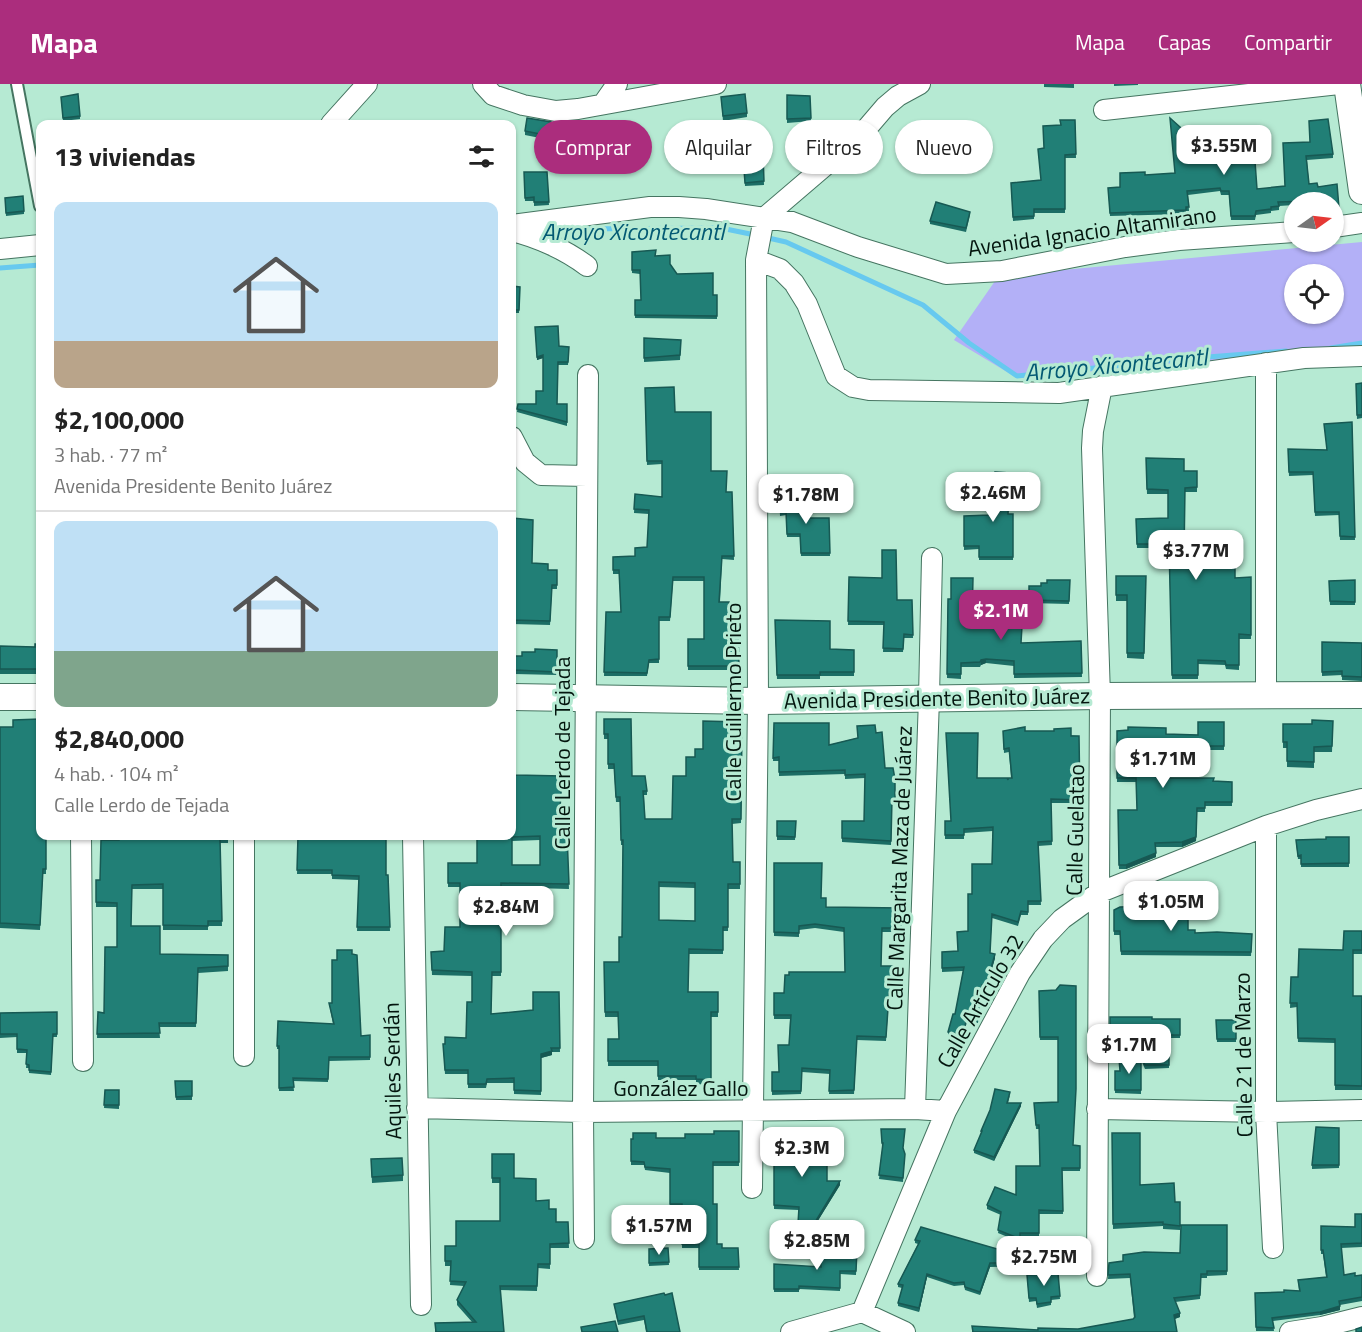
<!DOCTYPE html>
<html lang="es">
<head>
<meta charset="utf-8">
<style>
  body { margin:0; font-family:"Titillium Web",sans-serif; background:#f6f6f6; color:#222; height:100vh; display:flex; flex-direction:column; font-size:22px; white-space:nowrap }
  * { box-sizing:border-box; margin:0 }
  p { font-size:20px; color:#767676 }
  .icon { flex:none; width:33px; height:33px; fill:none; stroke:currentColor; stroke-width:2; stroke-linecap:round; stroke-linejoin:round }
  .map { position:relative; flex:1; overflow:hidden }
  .panel { position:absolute; left:36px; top:36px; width:480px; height:720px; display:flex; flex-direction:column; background:#fff; border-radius:12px; box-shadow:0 2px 4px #0004 }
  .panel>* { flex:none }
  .guide { position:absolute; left:534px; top:36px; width:570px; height:54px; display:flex; gap:12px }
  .needle { width:39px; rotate:76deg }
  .controls { position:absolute; left:1284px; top:108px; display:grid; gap:12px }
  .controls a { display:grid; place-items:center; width:60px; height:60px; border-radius:50%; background:#fff; box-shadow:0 2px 4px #0004; font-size:30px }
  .price { position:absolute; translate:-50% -51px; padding:0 14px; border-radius:12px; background:#fff; color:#222; font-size:20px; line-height:39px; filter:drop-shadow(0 2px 3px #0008) }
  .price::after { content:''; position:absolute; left:50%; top:36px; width:18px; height:14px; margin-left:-9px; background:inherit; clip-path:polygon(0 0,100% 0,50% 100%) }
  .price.active { background:#ab2d7d; color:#fff }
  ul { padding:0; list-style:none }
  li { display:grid; align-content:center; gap:12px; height:318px; padding:0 18px }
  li+li { border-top:2px solid #e0e0e0 }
  li span { display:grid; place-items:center; height:186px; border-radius:12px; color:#555 }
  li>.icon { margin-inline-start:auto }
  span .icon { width:108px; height:108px; fill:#fffc; stroke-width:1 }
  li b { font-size:26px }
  h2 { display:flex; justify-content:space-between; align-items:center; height:72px; padding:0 18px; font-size:26px }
  .chip { padding:0 21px; border-radius:27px; background:#fff; box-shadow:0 2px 4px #0004; font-size:21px; line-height:54px }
  .chip.active { background:#ab2d7d; color:#fff }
  header { display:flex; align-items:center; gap:36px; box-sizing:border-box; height:84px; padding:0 30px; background:#ab2d7d; color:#fff }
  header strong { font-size:28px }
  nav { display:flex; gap:33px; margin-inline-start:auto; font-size:21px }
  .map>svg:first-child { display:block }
  .green { fill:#b3b0f7; fill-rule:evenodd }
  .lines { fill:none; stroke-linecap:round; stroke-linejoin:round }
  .stream { stroke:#67c9ef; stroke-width:5 }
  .service-casing { stroke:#457561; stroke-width:14 }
  .minor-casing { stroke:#457561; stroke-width:22 }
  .tertiary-casing { stroke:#457561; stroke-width:28 }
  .service { stroke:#fff; stroke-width:10 }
  .minor { stroke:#fff; stroke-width:20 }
  .tertiary { stroke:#fff; stroke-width:26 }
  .wall { fill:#1c6d65; fill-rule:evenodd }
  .shaded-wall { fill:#175953 }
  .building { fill:#217f76; stroke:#175953; stroke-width:1.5; fill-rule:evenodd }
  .labels { text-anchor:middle; stroke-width:6; stroke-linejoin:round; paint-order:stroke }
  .street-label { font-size:22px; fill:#03150e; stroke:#b6ead3 }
  .water-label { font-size:24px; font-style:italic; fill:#035973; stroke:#b6ead3 }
</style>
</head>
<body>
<header>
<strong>Mapa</strong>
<nav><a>Mapa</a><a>Capas</a><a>Compartir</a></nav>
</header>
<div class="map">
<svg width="1362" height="1248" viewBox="0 0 1362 1248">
  <rect width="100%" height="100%" fill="#b6ead3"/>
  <!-- green -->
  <path class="green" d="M1362,158V261L1327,267L1017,294L954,256L995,197L1020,190ZM1294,190H1334V230H1294Z"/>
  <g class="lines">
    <!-- stream -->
    <path class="stream" d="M538,148L568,145L721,144L755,151
      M764,153L786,158L923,221L969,259L1017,292L1182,275L1286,267
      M0,184L40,181
      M1331,264L1362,259"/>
    <!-- service casing -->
    <g class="service-casing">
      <path id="service" d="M17,0L40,122"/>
    </g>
    <!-- minor casing -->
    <g class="minor-casing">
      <path id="minor" d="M483,0L493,11L523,21L556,27L578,25L716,0
        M603,20L617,0
        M1104,26L1339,0
        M331,40L367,0
        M512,141L650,123H679L706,125L792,138L858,163L946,190L1002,187L1125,163L1179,156L1294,148
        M1334,143L1362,139
        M512,147C537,153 566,166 587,182
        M0,165L40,161
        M756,176L780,185L794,199L807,220L836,292L853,303L869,306L1059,309L1304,274L1362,272
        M512,353L525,378L541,391L587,392
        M1266,611V279
        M1266,742V1028L1273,1164
        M81,752L83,977
        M244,752V972
        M413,752L421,1221
        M417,1024L583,1028L915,1025L946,1027
        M915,1025L929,614L932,474
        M1097,1025L1266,1028L1362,1026
        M752,1104L758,617L756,176L764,134L861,51L885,23L898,12L920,0
        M584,1155L583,1028L588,291
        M1097,1192L1100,612L1092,364L1093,347L1102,302
        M862,1228L946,1027L1020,889L1043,855L1062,835L1098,809L1266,742L1316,726L1362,715
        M791,1248L862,1228L905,1248
        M1290,1248L1322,1243L1362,1233"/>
    </g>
    <!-- tertiary casing -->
    <g class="tertiary-casing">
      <path id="tertiary" d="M1347,0L1362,107
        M0,613H40
        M512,613L758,617L1100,612L1362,611"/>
    </g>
    <!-- service -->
    <use href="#service" class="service"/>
    <!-- minor -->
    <use href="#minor" class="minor"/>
    <!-- tertiary -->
    <use href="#tertiary" class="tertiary"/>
  </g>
  <!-- wall -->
  <path class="wall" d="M1044,0H1074V4L1044,3Z
    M1114,0H1138V1L1114,2Z
    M787,11L810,12L811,37L787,39Z
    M61,13L80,32V35L63,37Z
    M721,13L747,29V33L723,37Z
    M1075,36L1076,74H1065V129H1034V135L1013,137L1011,99L1041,96L1044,64L1061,41Z
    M551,38L550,56L525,51V47Z
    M1190,52L1226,79L1257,105L1285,102L1283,59L1333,70V74L1307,76L1309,100L1318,103L1337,100L1339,128H1334V118H1294V121L1279,122V126L1271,127V129L1256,131L1255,136H1231L1229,111H1221L1220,107L1188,111L1189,127H1186V130L1110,132L1108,104L1120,103L1145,91L1175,89Z
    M763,70L764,101L745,102L743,72Z
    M524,88H547L549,121L534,122V117H525Z
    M5,114L24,127V130L6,132Z
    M970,131L966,148L930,140V137Z
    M632,168L656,172L670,180L677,190L713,211H717V235L635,234V216H641L640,190L632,189Z
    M512,202L520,203L519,229H512Z
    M535,243L559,262L569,263L568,281H558L557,320H567V342L517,328L518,320H536L543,307V274L537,276Z
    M644,254L681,256L680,276L644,278Z
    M1362,299V334L1357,335L1356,300Z
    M645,304L675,328L711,387L726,408H732L734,476L722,475L720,518L729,550L738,549L739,586H688V555H704V497H673L670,537H659V579H649L647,592H604L606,528H621L619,490H613V473L635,472L647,463L649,430L634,429L635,410L662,413V380L647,381Z
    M1352,338L1355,456H1340L1339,431L1315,432L1313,391L1289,392L1288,365L1326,366Z
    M1146,374L1184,387H1197V408H1185L1184,471L1198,474L1235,494L1251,493V555H1239V586L1226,585L1225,581L1198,580V595H1172L1169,464H1137L1136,435L1168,434V410H1147Z
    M779,413L808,434H829L830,472H801L800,453H787L786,431L780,432Z
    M1013,430V476H979V465L964,466V432Z
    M512,434L532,479L548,486H557V505H552L550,541L512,540Z
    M1116,492H1146L1144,575L1127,574V517H1116Z
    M849,493L897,516H912L913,554H904L903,568H883L884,541H848Z
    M1070,496L1069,520L1029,519V502H1041Z
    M1355,496V521H1330L1329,497Z
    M948,515L975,541L1022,559L1081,557L1082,593L1014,594V582L986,579L981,581L980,583H961V595L947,594Z
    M775,536L830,565L854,566V592H820V595H777Z
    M1322,558L1362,559V597L1342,596V591L1322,592Z
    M40,560V590H0V562L35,563Z
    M557,566V591L515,590V572H522L535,568Z
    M604,635L632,692L647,707V711H644L645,735H672L686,692L695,673L703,665L742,638L741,739L732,740L733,778H740V805H728V847H723V870H689L688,908H718V933H711V1001L696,1000V996H658V982H608V955H619L618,933H605L604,878H619L622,853L623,761H621L620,718H616L614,685H608V655H604ZM659,803L695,804V837L659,836Z
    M1333,637L1332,668H1314V684L1287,683V664H1283V640H1312Z
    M1224,638V666H1208V672L1166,670V694L1232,698V722H1205V728H1197L1196,757L1182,763H1155L1156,773L1126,785H1119L1118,726H1137L1136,698H1117V647L1166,650L1198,651Z
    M774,639L829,661L876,649L885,684L895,695V718H892L891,761L842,758V737H864L865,694L845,695V690L779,692V677H773Z
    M0,643L46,752V790H43L40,846L0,844Z
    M1003,647H1025L1079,652L1080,719H1051L1052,761L1038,762L1041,821H1028V831H1021L1018,842L992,834L990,869L995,874L986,906L982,905L978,939L967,937L963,955L948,952V948L955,930L963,887L942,888V868L958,867L968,847L972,810L992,780L993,747L964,749V755H945V737H951L1011,694L1009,668L1004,669Z
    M515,691L561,725H566L569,805L501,803V892H492L491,930L533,926L559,908L560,968H552V971L541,974V1011L514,1010V999H487L486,1004H468V990H445L443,960L466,954L472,918V892L432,891L431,868L444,867L460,843V803H448V779H477V752H464H512ZM540,756V781H512V757Z
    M777,737H796L795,756H777Z
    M228,752V759H220L222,842H208V846H163V805H132L131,842L160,870L228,871V887L198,889L196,943H159L160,954H97L98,928L104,929L117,863V823H96V796H100L119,756Z
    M298,752L386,791H388L390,847H357L359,796L332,795V790H297Z
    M1349,753V783H1301V775H1298L1296,759L1326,755Z
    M774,779L821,814L826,823L901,824V848H882L881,882H895L894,914H889L886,957L857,956L854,1010H829L830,990L802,988L801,1010L772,1011V988H779L789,961L790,935H774V909H784L789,891L845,888L844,848L815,844L799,846V853L774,852Z
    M1114,826L1188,846L1195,849L1252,850L1251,872L1121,871L1120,851H1114Z
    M1362,847V870H1353V912H1362V1006H1335V959L1298,958L1297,923L1290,924L1291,893H1298L1343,866Z
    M352,870L361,952L370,951V976L329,977L328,998L293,997L294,1007H279V965H277L278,937L333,940L329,919H332L337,876Z
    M1056,906L1073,1062H1080V1087H1062L1063,1130H1039V1153H1020V1158L998,1149L1001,1131L987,1125V1121L1016,1111L1040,1082L1039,1045H1036L1034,1019L1058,1018V956H1040L1039,907Z
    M57,928V953H53L51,991L29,989V984H26L27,969H17V953L0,954V929Z
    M1110,933L1152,935H1180V954H1171L1169,957V984L1145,985L1141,976V1010L1115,1009V987H1119L1140,974L1127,949L1110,947Z
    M1216,936H1236V958H1217Z
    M175,997H192V1016H176Z
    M105,1006H119V1025L104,1024Z
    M1010,1011L1008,1019L1021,1022L994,1077L974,1069V1066L981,1050V1047Z
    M1339,1044V1084L1312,1085V1081Z
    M881,1045L904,1065L903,1098L879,1095L883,1062H882Z
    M739,1047V1082H713V1120L717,1160L722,1164H738L739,1186H699V1164H682V1124H670V1089L645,1086L644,1081H631V1055L685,1054Z
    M1112,1049L1140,1101L1175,1118H1180V1146L1163,1145V1142L1113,1145Z
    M774,1054L800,1062L827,1097L840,1101L814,1143H798L799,1126L774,1125Z
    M492,1070L536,1117L549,1125L556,1138H568L569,1164H550V1185L538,1184L537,1207L500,1206L504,1248H435V1239L472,1238L457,1221V1216L464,1202L450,1201L451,1182H445V1162H456L500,1137V1099H492Z
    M371,1075L403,1091V1097L372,1099Z
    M1362,1130V1163L1341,1164L1344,1191L1355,1192L1362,1191V1217L1340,1221V1226L1320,1231L1273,1237L1274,1247H1256L1255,1209L1299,1207L1298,1196L1326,1193L1323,1170H1321V1142L1355,1143Z
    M1227,1141V1191L1207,1192V1194H1201L1200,1215L1175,1218L1180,1233L1175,1235L1177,1248H972V1242L1038,1246L1078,1245L1133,1235L1134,1234L1130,1194L1108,1195L1109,1179L1180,1169Z
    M915,1156L1032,1175L1031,1182L990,1183L980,1211L965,1206L964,1201L954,1202L927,1193L919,1228L898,1222V1219L902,1204L898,1203V1200L918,1160L915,1159Z
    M668,1164L669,1181L649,1182V1165Z
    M857,1165L856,1191L840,1190V1207L799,1205V1208H774V1180L821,1183Z
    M1058,1189L1060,1215L1051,1216V1221L1037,1224L1036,1217L1029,1218L1027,1191Z
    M665,1211L680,1248H646L644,1236L618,1241L614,1220Z"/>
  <!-- shaded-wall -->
  <path class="shaded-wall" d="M543,271V274L537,276V273Z
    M986,575V579L981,581V576Z
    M1197,728L1196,757L1182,763V758Z
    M1156,769V773L1126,785V781Z
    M995,870V874L986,906V902Z
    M552,967V971L541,974V970Z
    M1021,1019V1022L994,1077V1073Z
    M840,1097V1101L814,1143V1140Z
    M990,1179V1183L980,1211V1208Z
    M927,1190V1193L919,1228V1224Z
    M1340,1222V1226L1320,1231V1228Z
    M1180,1229V1233L1174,1235V1231Z"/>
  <!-- building -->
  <path class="building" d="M78,10L80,32L63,34L61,13Z
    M745,10L747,29L723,32L721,13Z
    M787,11L810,12L811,34L787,35Z
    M527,34L551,38L550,52L525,47Z
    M1170,34L1190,52L1222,45L1226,79L1255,77L1257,105L1285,102L1283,59L1310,58L1309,37L1328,35L1333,70L1306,72L1309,100L1317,99L1318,103L1337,100L1339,124H1334V118H1312V117L1278,118L1279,122L1271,123V125L1256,127L1255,132H1231L1229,107H1221L1220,104L1187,107L1189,123H1186V126L1110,129L1108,104L1120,103V89L1145,88V91L1175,89Z
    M1060,36H1075L1076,70L1065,71V125H1034V132L1013,133L1011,99L1041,96L1038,65L1044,64L1043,42L1061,41Z
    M263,37L280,40H260Z
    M763,70L764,97L745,99L743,72Z
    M524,88H547L549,118H534V113L525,114Z
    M23,112L24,127L6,129L5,114Z
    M936,118L970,128L966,144L930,137Z
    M656,166L655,172L670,171V180L677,190L713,189V211H717V232L635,231V216H641L640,186H632V168Z
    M512,202L520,203L519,226H512Z
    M558,242L559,262L569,263L568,278H558L557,320H567V338L517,325L518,320H536V307H543V271L537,273L535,243Z
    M644,254L681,256L680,271L644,274Z
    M1362,299V331H1357L1356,300Z
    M674,303L675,328H711V387H727L726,408H732L734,472H722L719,518H729V550L738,549L739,582H688V555H704V493H673L670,533H659V575L649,576L647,589L604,588L606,528H621L619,486H613V473L635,472V464L647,463L649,426L634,425L635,410L662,413V377H647L645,304Z
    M1352,338L1355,453L1340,452L1339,428H1315L1313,388H1289L1288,365L1327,366L1324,340Z
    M1146,374L1184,375V387H1197V403L1185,404L1184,471H1198V474H1235V494L1251,493V551L1239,550V581H1226L1225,577L1198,576V591H1172L1169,460H1137L1136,435L1168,434V406L1147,405Z
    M995,388L1010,389L1008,430H1013V473H979V462H964V432L989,431V396H995Z
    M807,412L808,434H829L830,469H801L800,450H787L786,428H780L779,413Z
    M512,434L533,436L532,479L548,480V486H557V501H552L550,537L512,536Z
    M882,466H896L897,516H912L913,551L904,550L903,565L883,564L884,538L848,537L849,493L882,494Z
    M1116,492H1146L1144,569H1127V511H1116Z
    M951,494H973L972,536H975V541L1022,542L1021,559L1081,557L1082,589L1014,590V577L986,575L981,576L980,578L961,579V590H947L948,515H951Z
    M1047,496H1070L1069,517L1029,516V502H1041V499H1047Z
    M1355,496V518L1330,517L1329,497Z
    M775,536L830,537V565L854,566V588H820V591H777Z
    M1322,558L1362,559V593L1342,592V587L1322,588Z
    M35,560H40V585H0V562L35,563Z
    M535,565L557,566V588L515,586V572H522V568H535Z
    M40,635V752H46V785H43L40,841L0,839V643H13V636Z
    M604,635H631L632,692H645L647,707H643L645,735H672L673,692H686V673H695V665H703V637L742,638L741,735H732L733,778H740V800H728V843H723V866L689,865L688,908H718V928H711V996L696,995V992H658V977H608V955H619L618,928H605L604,878H619V853H622L623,756H621L620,713H616L614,680H608V650H604ZM659,798L695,799V837L659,836Z
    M1312,636L1333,637L1332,662L1314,663V678L1287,677V658H1283V640H1312Z
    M512,637H515V691L562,692L560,725H566L569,800L501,799V888H492L491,930L533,926V908H559L560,964H551L552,967L541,970V1007L514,1006V994L487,995L486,1000H468V986H445L443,960H445V953L466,954L467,918H472V888L432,886L431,868L444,867L445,843H460V799H448V779H477V752H512ZM540,752V781H512V753Z
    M1198,638H1224V662H1208V667L1166,666V694H1214L1213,697L1232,698V718H1205V724H1197L1196,753L1182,758L1155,759L1156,769L1126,781H1119L1118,726H1137L1136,694H1117V647L1128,646V643L1166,644V650L1198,651Z
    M774,639H829V661L858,654L857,642L875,641L876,649L882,648L885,684H893L895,695V715H892L891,757L842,754V737H864L865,690L845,691V686L779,688V673L773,674Z
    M1025,643V647H1054V645L1071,644V652H1079L1080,716L1051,715L1052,757L1038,758L1041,817H1028V828L1021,827L1018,838L992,830L990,869L995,870L986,902L982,901L978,935L967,933L963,951L948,948L953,930H955L964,883L942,884V868L958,867L957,848L968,847V810H972V780H992L993,743L964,745V751H945V737H951L946,649H978L977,694H1007L1008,696V694H1012L1009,664L1004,665L1003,647Z
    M777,737H796L795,753L777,752Z
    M119,752H228V754L220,755L222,837H208V842L163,841V800L132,801L131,842H160V870L228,871V882L198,884L196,939H159L160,949L97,950L98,928L104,929L105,863H117V819L96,818V796H100L101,756H119Z
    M298,752H386V791H388L390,843H357L359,792L332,791V786H297Z
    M1326,753H1349V779L1301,780V771L1298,772L1296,756L1326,755Z
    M774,779H822L821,814H826V823L901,824V844H882L881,882H895L894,910H889L886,953L857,952L854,1006L829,1007L830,986L802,984L801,1007H772V988H779L778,961H789L791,931H774V909H784L785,891H789V888H845L844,844L815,840L799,842V849L774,848Z
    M1188,821V846H1195V849L1217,848L1252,850L1251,868L1121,867L1120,847H1114V826L1120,823Z
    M1344,847H1362V866H1353V912H1362V1002L1335,1001V955L1298,954L1297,919H1290L1291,893H1298L1299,865L1343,866Z
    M337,866H352V870L357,871L361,952L370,951V973H329L328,995L293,994L294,1003L279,1004V962H277L278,937L334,940L329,919H332V876H337Z
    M1060,901L1076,902V1005L1073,1061L1080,1062V1084H1062L1063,1127L1039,1126V1149H1020V1155L998,1146L1001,1128L987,1121L995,1103L1016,1111V1082H1040L1039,1041H1036L1034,1019L1058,1018V953H1040L1039,907L1056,906Z
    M57,928V950H53L51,988L29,986V981L26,980L27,966L17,965V950H0V929Z
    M1110,933H1152V935H1180V951H1171L1169,954V981H1145L1127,946L1110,944Z
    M1216,936H1236V955H1217Z
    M1119,974H1141V1006H1115V987H1120Z
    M175,997H192V1012L176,1013Z
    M995,1005L1010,1008L1007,1019H1021L994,1073L974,1066L982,1047H981L990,1026Z
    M105,1006H119V1021H104Z
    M1316,1043L1339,1044V1081H1312Z
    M881,1045H905L903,1064L905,1070L903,1094L879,1091L883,1059H882Z
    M714,1047H739V1078H713V1120H717V1160H722V1164H738L739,1183H699V1160H682V1120H670V1085L645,1083L644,1078L631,1077V1055H633V1049H656V1054H685V1050H714Z
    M1112,1049H1140V1101L1174,1099L1175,1118H1180V1142L1163,1140V1138L1113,1140Z
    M774,1054L800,1055V1062L827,1061V1097H840L814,1140H798L799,1123L774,1121Z
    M492,1070H514V1094L536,1095V1117L549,1116V1125H556V1138H568L569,1159L550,1160V1180H538L537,1202H500L504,1248H436L435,1239L476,1238L457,1216L466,1198L450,1197L451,1177H445V1162H456V1137H500V1094H492Z
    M402,1074L403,1091L372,1093L371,1075Z
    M1355,1130H1362V1159L1341,1160L1344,1191L1355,1189V1192L1362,1191V1213L1339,1217L1340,1222L1320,1228L1272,1234L1274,1244L1256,1243L1255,1209L1284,1208V1206L1300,1207L1298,1196L1327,1193L1323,1166H1321V1142L1355,1143Z
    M1181,1141H1227V1187H1207V1190H1201L1200,1211L1174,1214L1180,1229L1174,1231L1177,1248H973L972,1242L1038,1246V1244L1078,1245L1133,1235L1135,1233L1130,1190L1108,1191L1109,1179L1123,1177V1171L1144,1168L1180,1169Z
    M921,1143L1032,1175L1031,1179H990L980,1208L965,1203L964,1198L954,1199L927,1190L919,1224L898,1219L903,1201L898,1200L920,1157L915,1156Z
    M668,1164L669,1178L649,1179V1165Z
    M857,1165L856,1187H840V1204L799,1202V1205H774V1180L821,1183L820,1167Z
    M1058,1189L1060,1212L1051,1213V1218L1037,1220L1036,1214H1029L1027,1191Z
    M664,1209L665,1211L672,1209L680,1248H647L644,1232L618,1237L614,1220Z
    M615,1237L618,1248H582L581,1243Z
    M1362,1243V1248H1356V1245Z"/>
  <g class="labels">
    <!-- street labels -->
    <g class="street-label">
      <text transform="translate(1092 147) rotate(-8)" y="8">Avenida Ignacio Altamirano</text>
      <text transform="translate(937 614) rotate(-1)" y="8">Avenida Presidente Benito Juárez</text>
      <text transform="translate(733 618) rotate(-90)" y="8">Calle Guillermo Prieto</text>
      <text transform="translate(562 669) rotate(-90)" y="8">Calle Lerdo de Tejada</text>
      <text transform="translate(1075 746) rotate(-89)" y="8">Calle Guelatao</text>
      <text transform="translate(899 784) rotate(-88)" y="8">Calle Margarita Maza de Juárez</text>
      <text transform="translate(980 917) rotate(-60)" y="8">Calle Artículo 32</text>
      <text transform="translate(1243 971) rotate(-91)" y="8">Calle 21 de Marzo</text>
      <text transform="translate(392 987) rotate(-91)" y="8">Aquiles Serdán</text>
      <text x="681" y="1012">González Gallo</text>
    </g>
    <!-- water labels -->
    <g class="water-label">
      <text x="633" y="156">Arroyo Xicontecantl</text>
      <text transform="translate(1116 281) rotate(-5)" y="8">Arroyo Xicontecantl</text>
    </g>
  </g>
</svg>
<div class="controls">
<a><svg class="needle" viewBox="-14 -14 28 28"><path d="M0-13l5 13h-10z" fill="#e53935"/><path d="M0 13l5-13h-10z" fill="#767676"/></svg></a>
<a><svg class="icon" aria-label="locate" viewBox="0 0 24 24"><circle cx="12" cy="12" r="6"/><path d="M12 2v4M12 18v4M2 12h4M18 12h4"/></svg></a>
</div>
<b class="price" style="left:1224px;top:92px">$3.55M</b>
<b class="price" style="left:993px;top:439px">$2.46M</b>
<b class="price" style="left:806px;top:441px">$1.78M</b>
<b class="price" style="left:1196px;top:497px">$3.77M</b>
<b class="price active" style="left:1001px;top:557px">$2.1M</b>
<b class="price" style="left:1163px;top:705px">$1.71M</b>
<b class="price" style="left:1171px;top:848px">$1.05M</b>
<b class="price" style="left:506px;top:853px">$2.84M</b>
<b class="price" style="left:1129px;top:991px">$1.7M</b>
<b class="price" style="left:802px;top:1094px">$2.3M</b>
<b class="price" style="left:659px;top:1172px">$1.57M</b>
<b class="price" style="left:817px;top:1187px">$2.85M</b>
<b class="price" style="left:1044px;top:1203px">$2.75M</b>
<div class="guide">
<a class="chip active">Comprar</a>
<a class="chip">Alquilar</a>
<a class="chip">Filtros</a>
<a class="chip">Nuevo</a>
</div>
<section class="panel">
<h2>13 viviendas<svg class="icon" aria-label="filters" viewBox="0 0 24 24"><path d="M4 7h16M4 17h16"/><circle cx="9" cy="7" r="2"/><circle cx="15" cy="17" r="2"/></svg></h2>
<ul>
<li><span style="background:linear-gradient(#bfe0f5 75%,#b9a48a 0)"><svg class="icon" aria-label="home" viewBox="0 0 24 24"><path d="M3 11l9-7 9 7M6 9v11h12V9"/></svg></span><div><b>$2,100,000</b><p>3 hab. · 77 m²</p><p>Avenida Presidente Benito Juárez</p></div></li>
<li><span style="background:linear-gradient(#bfe0f5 70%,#7fa58c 0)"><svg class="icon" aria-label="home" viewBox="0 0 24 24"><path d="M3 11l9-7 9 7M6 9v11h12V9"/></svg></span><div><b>$2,840,000</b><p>4 hab. · 104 m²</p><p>Calle Lerdo de Tejada</p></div></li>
</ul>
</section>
</div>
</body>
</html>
